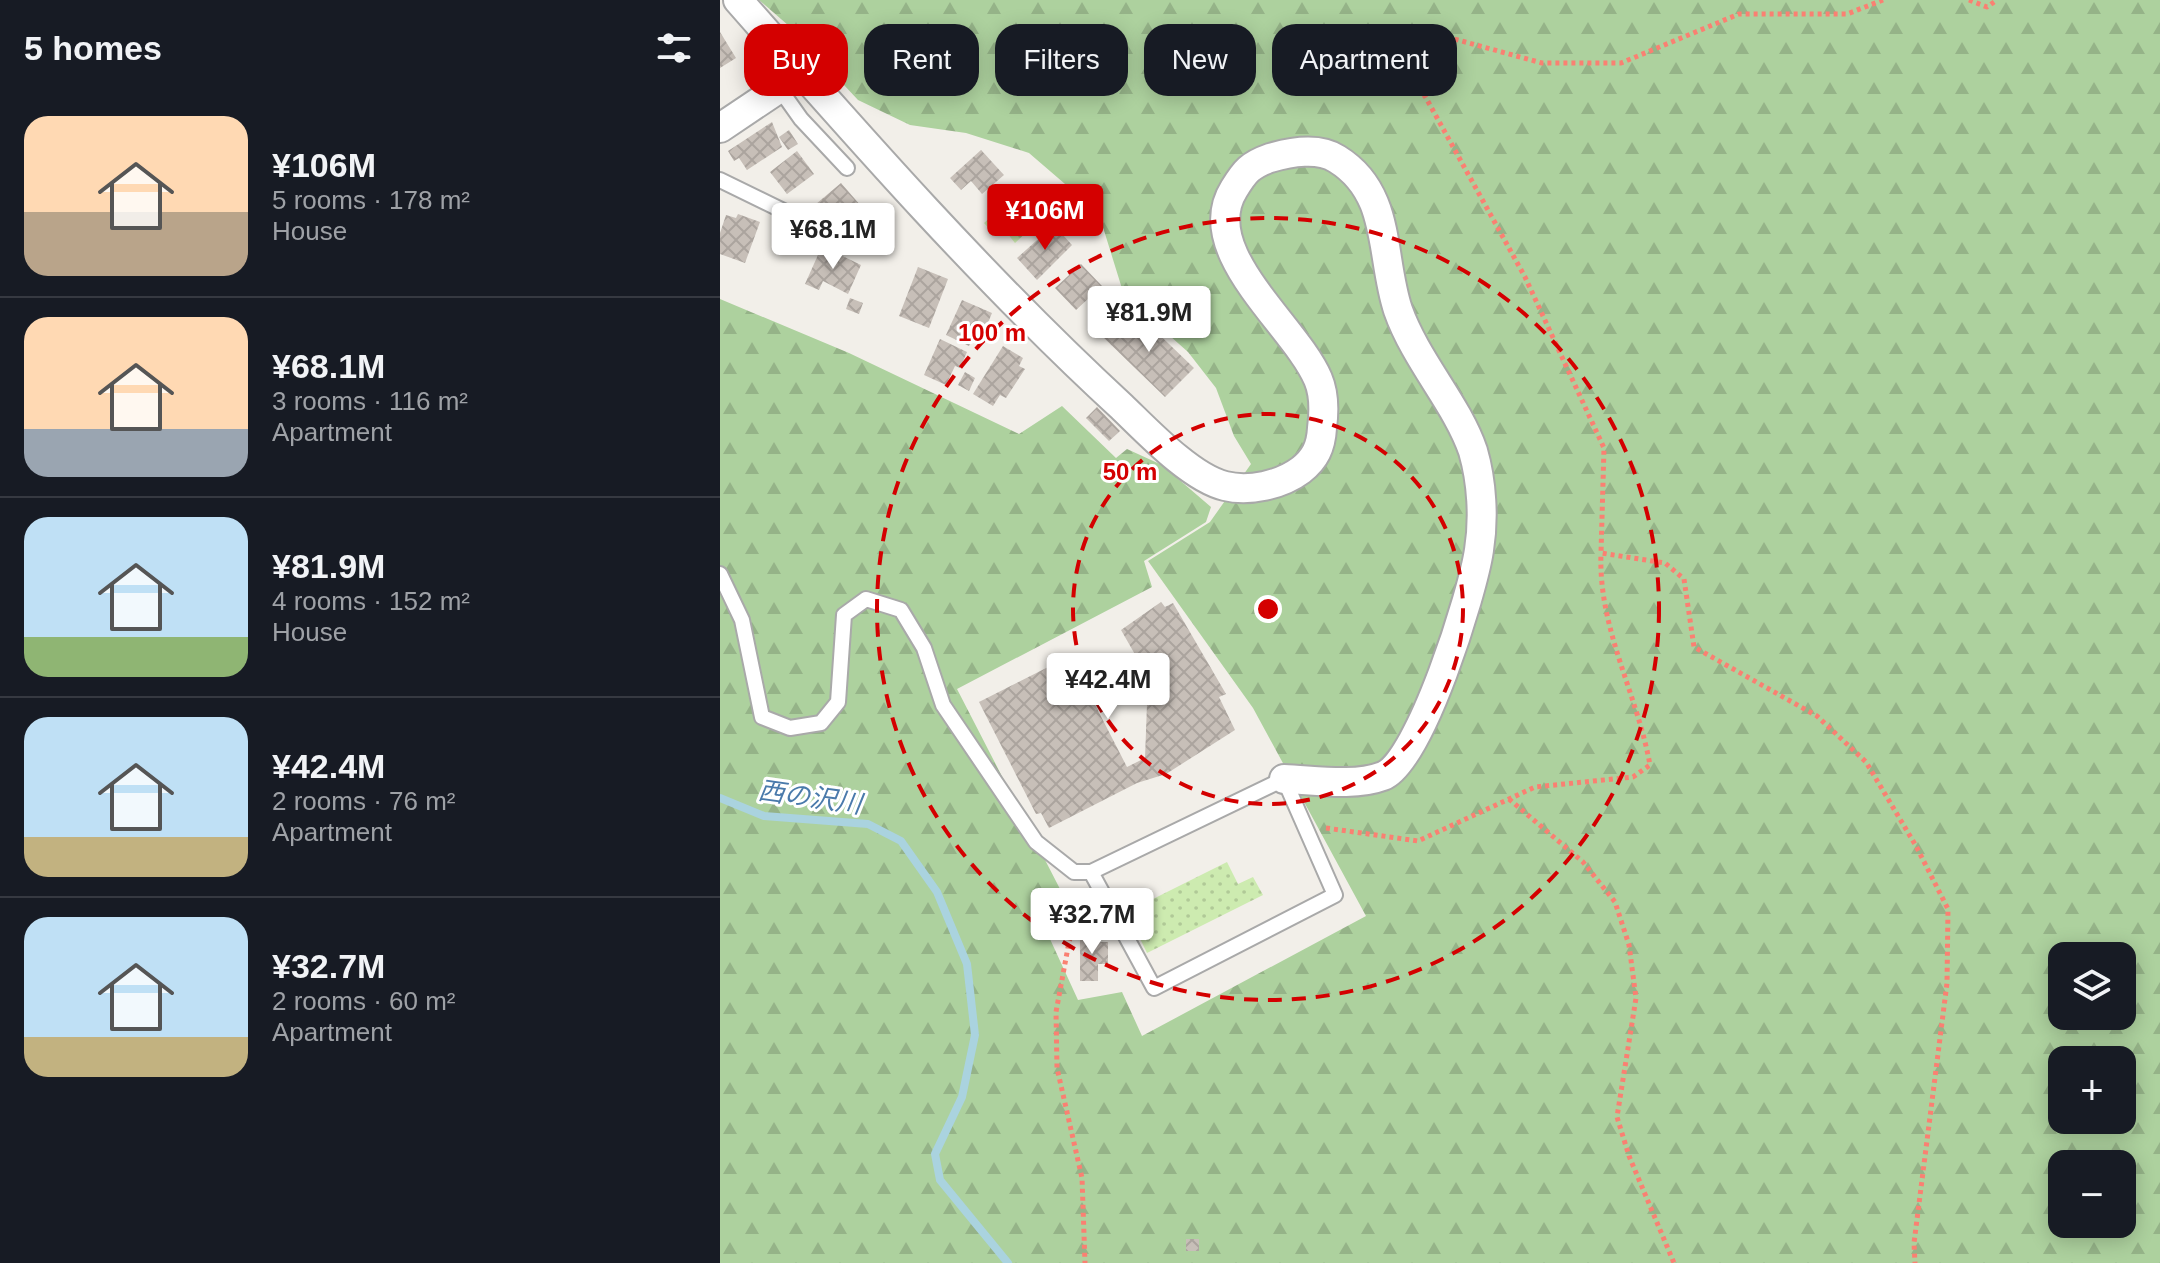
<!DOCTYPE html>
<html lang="en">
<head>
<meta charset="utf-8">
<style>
  body { margin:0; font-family:Arial,"Noto Sans JP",sans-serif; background:#20242c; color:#f1f3f6; height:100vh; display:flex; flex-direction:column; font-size:30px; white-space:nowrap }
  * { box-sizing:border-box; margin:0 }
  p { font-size:26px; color:#9ea1a6 }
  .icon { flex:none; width:44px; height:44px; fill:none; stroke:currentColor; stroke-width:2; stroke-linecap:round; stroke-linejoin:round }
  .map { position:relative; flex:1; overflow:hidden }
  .sheet { display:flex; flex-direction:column; background:#171b24; width:720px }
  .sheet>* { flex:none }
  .banner { position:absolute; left:24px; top:24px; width:760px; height:72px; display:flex; gap:16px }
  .controls { position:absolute; left:1328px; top:942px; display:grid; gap:16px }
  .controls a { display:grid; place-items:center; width:88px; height:88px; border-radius:16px; background:#171b24; box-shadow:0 4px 20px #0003; font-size:40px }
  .price { position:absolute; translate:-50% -68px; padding:0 18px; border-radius:8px; background:#fff; color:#222; font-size:26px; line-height:52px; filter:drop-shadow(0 2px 4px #0008) }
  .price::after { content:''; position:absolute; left:50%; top:48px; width:24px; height:18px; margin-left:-12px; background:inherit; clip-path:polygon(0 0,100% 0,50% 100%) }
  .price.active { background:#d40000; color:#fff }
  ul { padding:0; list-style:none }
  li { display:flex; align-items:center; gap:24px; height:200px; padding:0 24px }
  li+li { border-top:2px solid #363941 }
  li span { display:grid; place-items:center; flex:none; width:224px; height:160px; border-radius:24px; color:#555 }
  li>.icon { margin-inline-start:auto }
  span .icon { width:96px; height:96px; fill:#fffc; stroke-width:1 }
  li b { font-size:34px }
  h2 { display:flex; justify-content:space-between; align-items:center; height:96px; padding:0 24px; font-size:34px }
  .tag { padding:0 28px; border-radius:24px; background:#171b24; box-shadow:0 4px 20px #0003; font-size:28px; line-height:72px }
  .tag.active { background:#d40000; color:#fff }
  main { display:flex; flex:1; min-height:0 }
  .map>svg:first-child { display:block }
  .grass { fill:url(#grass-dots) }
  .forest { fill:url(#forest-firs); fill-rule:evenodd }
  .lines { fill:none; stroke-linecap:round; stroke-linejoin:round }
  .stream { stroke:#aad3df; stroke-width:8 }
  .building { fill:url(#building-cross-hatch) }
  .lane-casing { stroke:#a9a9a9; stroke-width:18 }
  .street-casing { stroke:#a9a9a9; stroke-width:32 }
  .path { stroke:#fa8072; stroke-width:5; stroke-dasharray:4 4; stroke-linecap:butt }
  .lane { stroke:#fff; stroke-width:14 }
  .street { stroke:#fff; stroke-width:28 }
  .ring { fill:none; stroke:#d40000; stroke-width:4; stroke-dasharray:14 10 }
  .labels { text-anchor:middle; stroke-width:6; stroke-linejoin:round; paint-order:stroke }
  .water-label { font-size:26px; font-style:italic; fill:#4a7aab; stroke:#fff }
  .centre { fill:#d40000; stroke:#fff; stroke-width:4 }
  .ring-label { font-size:24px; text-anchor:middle; font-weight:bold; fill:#d40000; stroke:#fff; stroke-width:6; stroke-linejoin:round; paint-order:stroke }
</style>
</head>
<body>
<main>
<section class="sheet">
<h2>5 homes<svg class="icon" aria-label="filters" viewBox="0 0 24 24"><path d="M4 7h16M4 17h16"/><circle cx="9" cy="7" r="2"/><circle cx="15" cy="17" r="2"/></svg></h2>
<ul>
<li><span style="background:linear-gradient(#ffd9b3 60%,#b9a48a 0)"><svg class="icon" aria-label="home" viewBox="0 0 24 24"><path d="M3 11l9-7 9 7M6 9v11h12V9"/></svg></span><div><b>¥106M</b><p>5 rooms · 178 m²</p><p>House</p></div></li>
<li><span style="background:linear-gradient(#ffd9b3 70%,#9aa5b1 0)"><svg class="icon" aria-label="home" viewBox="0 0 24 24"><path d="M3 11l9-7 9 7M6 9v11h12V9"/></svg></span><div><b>¥68.1M</b><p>3 rooms · 116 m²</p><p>Apartment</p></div></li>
<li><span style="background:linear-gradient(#bfe0f5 75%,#8fb573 0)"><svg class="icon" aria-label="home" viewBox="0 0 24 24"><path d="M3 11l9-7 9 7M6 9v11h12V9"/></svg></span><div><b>¥81.9M</b><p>4 rooms · 152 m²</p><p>House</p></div></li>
<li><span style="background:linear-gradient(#bfe0f5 75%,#c2b280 0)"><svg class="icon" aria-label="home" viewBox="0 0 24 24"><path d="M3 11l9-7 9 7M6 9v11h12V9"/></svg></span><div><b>¥42.4M</b><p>2 rooms · 76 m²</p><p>Apartment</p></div></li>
<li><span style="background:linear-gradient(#bfe0f5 75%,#c2b280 0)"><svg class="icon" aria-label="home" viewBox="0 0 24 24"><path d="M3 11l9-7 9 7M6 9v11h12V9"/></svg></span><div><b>¥32.7M</b><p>2 rooms · 60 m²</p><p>Apartment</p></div></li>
</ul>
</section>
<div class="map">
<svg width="1440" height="1263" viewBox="0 0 1440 1263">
  <defs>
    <pattern id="grass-dots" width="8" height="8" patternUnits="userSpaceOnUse" patternTransform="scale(2)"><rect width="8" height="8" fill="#cdebb0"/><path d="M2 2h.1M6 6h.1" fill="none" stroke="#b0c997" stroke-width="1.8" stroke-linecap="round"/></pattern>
    <pattern id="forest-firs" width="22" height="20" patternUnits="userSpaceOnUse" patternTransform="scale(2)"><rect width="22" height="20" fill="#add19e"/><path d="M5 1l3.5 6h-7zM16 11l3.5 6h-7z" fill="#95b388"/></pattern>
    <pattern id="building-cross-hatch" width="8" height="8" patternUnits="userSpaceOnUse" patternTransform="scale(2)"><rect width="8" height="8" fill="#c7bfb8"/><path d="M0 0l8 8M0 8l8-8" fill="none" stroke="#aba49e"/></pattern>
  </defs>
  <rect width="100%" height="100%" fill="#f2efe9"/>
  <!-- grass -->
  <path class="grass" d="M306,186L330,212L319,222L306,208L298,214L288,203Z
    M283,207L306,233L295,243L283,228L275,235L264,223Z
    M507,862L518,884L533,877L543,895L427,953L407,912Z"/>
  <!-- forest -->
  <path class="forest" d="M39,0H1440V1263H0V299L129,353L299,434L342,406L396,458L407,449L442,465L491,507L486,522L424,561L432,587L237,689L340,889L345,917L330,939L358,1000L402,992L422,1036L646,916L533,708L428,561L490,522L531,464L514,436L496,388L468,352L404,295L382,224L352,190L309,153L246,133L190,125L138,100L69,26ZM1342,956H1402V1016H1342ZM1342,1060H1402V1120H1342ZM1342,1164H1402V1224H1342Z"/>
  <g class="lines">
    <!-- stream -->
    <path class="stream" d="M0,798L44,816L148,824L181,841L217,892L247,964L255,1035L242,1097L215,1154L220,1180L288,1263"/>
  </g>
  <!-- building -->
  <path class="building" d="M0,32L16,58L0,68Z
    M52,122L62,147L27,170L19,158L14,161L8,151Z
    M69,130L78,144L68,150L59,137Z
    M261,150L284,175L262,194L251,181L241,190L230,178Z
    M77,151L94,174L67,194L50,172Z
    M121,183L141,206L136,211L140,216L125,228L116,218L111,222L96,204Z
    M18,214L40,222L25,263L0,254V233L6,215L16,218Z
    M334,225L352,245L317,280L297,258Z
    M102,246L141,265L128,294L103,281L99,290L85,284Z
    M361,264L382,286L356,310L335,288Z
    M198,267L228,279L209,328L179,316Z
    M130,298L143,303L139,314L126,309Z
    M385,298L392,306L378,320L371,312Z
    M242,300L272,313L265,330L258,326L249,346L226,335Z
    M409,313L420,325L424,320L474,368L445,397L384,338Z
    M220,339L247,352L240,368L235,366L226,385L204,375Z
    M283,346L303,358L299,366L305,369L286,398L280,395L273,406L253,394Z
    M245,372L255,378L249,391L238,385Z
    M377,407L400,431L389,441L366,418Z
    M441,602L445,607L453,603L506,694L499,697L515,730L446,774L417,783L329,828L321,813L316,814L259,702L350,656L407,767L425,758L428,677L401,630Z
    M360,933H377V942H388V964H378V981H360Z
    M466,1239H479V1251H466Z"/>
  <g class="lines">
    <!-- lane casing -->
    <g class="lane-casing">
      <path id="lane" d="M59,88L81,119L127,168
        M0,180L131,244
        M0,574L22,620L42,717L70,728L101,723L118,702L124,615L146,599L181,610L204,648L223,705L316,842L354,872H371
        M564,779L615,895L434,988L371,872Z"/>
    </g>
    <!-- street casing -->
    <g class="street-casing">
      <path id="street" d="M18,0C141,140 265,281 402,407C427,431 471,478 505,486C529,492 561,485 581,470C595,459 601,447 602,428C604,413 604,393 598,379C575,325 475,251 514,189C525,171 530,165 550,158C570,152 599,147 617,159C672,193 660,256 678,310C696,361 737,404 753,451C762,482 764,519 759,550C753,592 700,762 663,776C634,787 594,780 564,779
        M0,128L82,73"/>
    </g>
    <!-- path -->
    <path class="path" d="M1163,0L1127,14H1019L901,63H822L705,31L679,32L669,74L705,96L805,277L884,448L881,553L945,563L964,579L974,647L1097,716L1146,762L1196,846L1228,909L1227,983L1194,1243L1195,1263
      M1249,0L1267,7L1277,0
      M789,799L863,862L895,902L909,945L916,998L897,1117L909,1156L954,1263
      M606,828L698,841L815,787L913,777L930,765C917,693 878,628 881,553
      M363,899L349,942L336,1012L337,1068L362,1178L365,1263"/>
    <!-- lane -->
    <use href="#lane" class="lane"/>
    <!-- street -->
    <use href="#street" class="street"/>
  </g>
  <!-- distance rings -->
  <g class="ring">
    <circle cx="548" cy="609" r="195"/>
    <circle cx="548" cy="609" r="391"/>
  </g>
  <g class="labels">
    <!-- water labels -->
    <g class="water-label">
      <text transform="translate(90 797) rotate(8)" y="9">西の沢川</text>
    </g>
  </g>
  <circle cx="548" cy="609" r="12" class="centre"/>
  <g class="ring-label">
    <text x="272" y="341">100 m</text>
    <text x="410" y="480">50 m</text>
  </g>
</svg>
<div class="controls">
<a><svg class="icon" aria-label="layers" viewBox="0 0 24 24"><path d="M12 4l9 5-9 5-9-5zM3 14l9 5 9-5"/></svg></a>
<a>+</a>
<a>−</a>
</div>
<b class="price active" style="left:325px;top:252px">¥106M</b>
<b class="price" style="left:113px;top:271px">¥68.1M</b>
<b class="price" style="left:429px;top:354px">¥81.9M</b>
<b class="price" style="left:388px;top:721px">¥42.4M</b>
<b class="price" style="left:372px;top:956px">¥32.7M</b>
<div class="banner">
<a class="tag active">Buy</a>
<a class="tag">Rent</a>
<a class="tag">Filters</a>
<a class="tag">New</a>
<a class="tag">Apartment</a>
</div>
</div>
</main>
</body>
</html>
